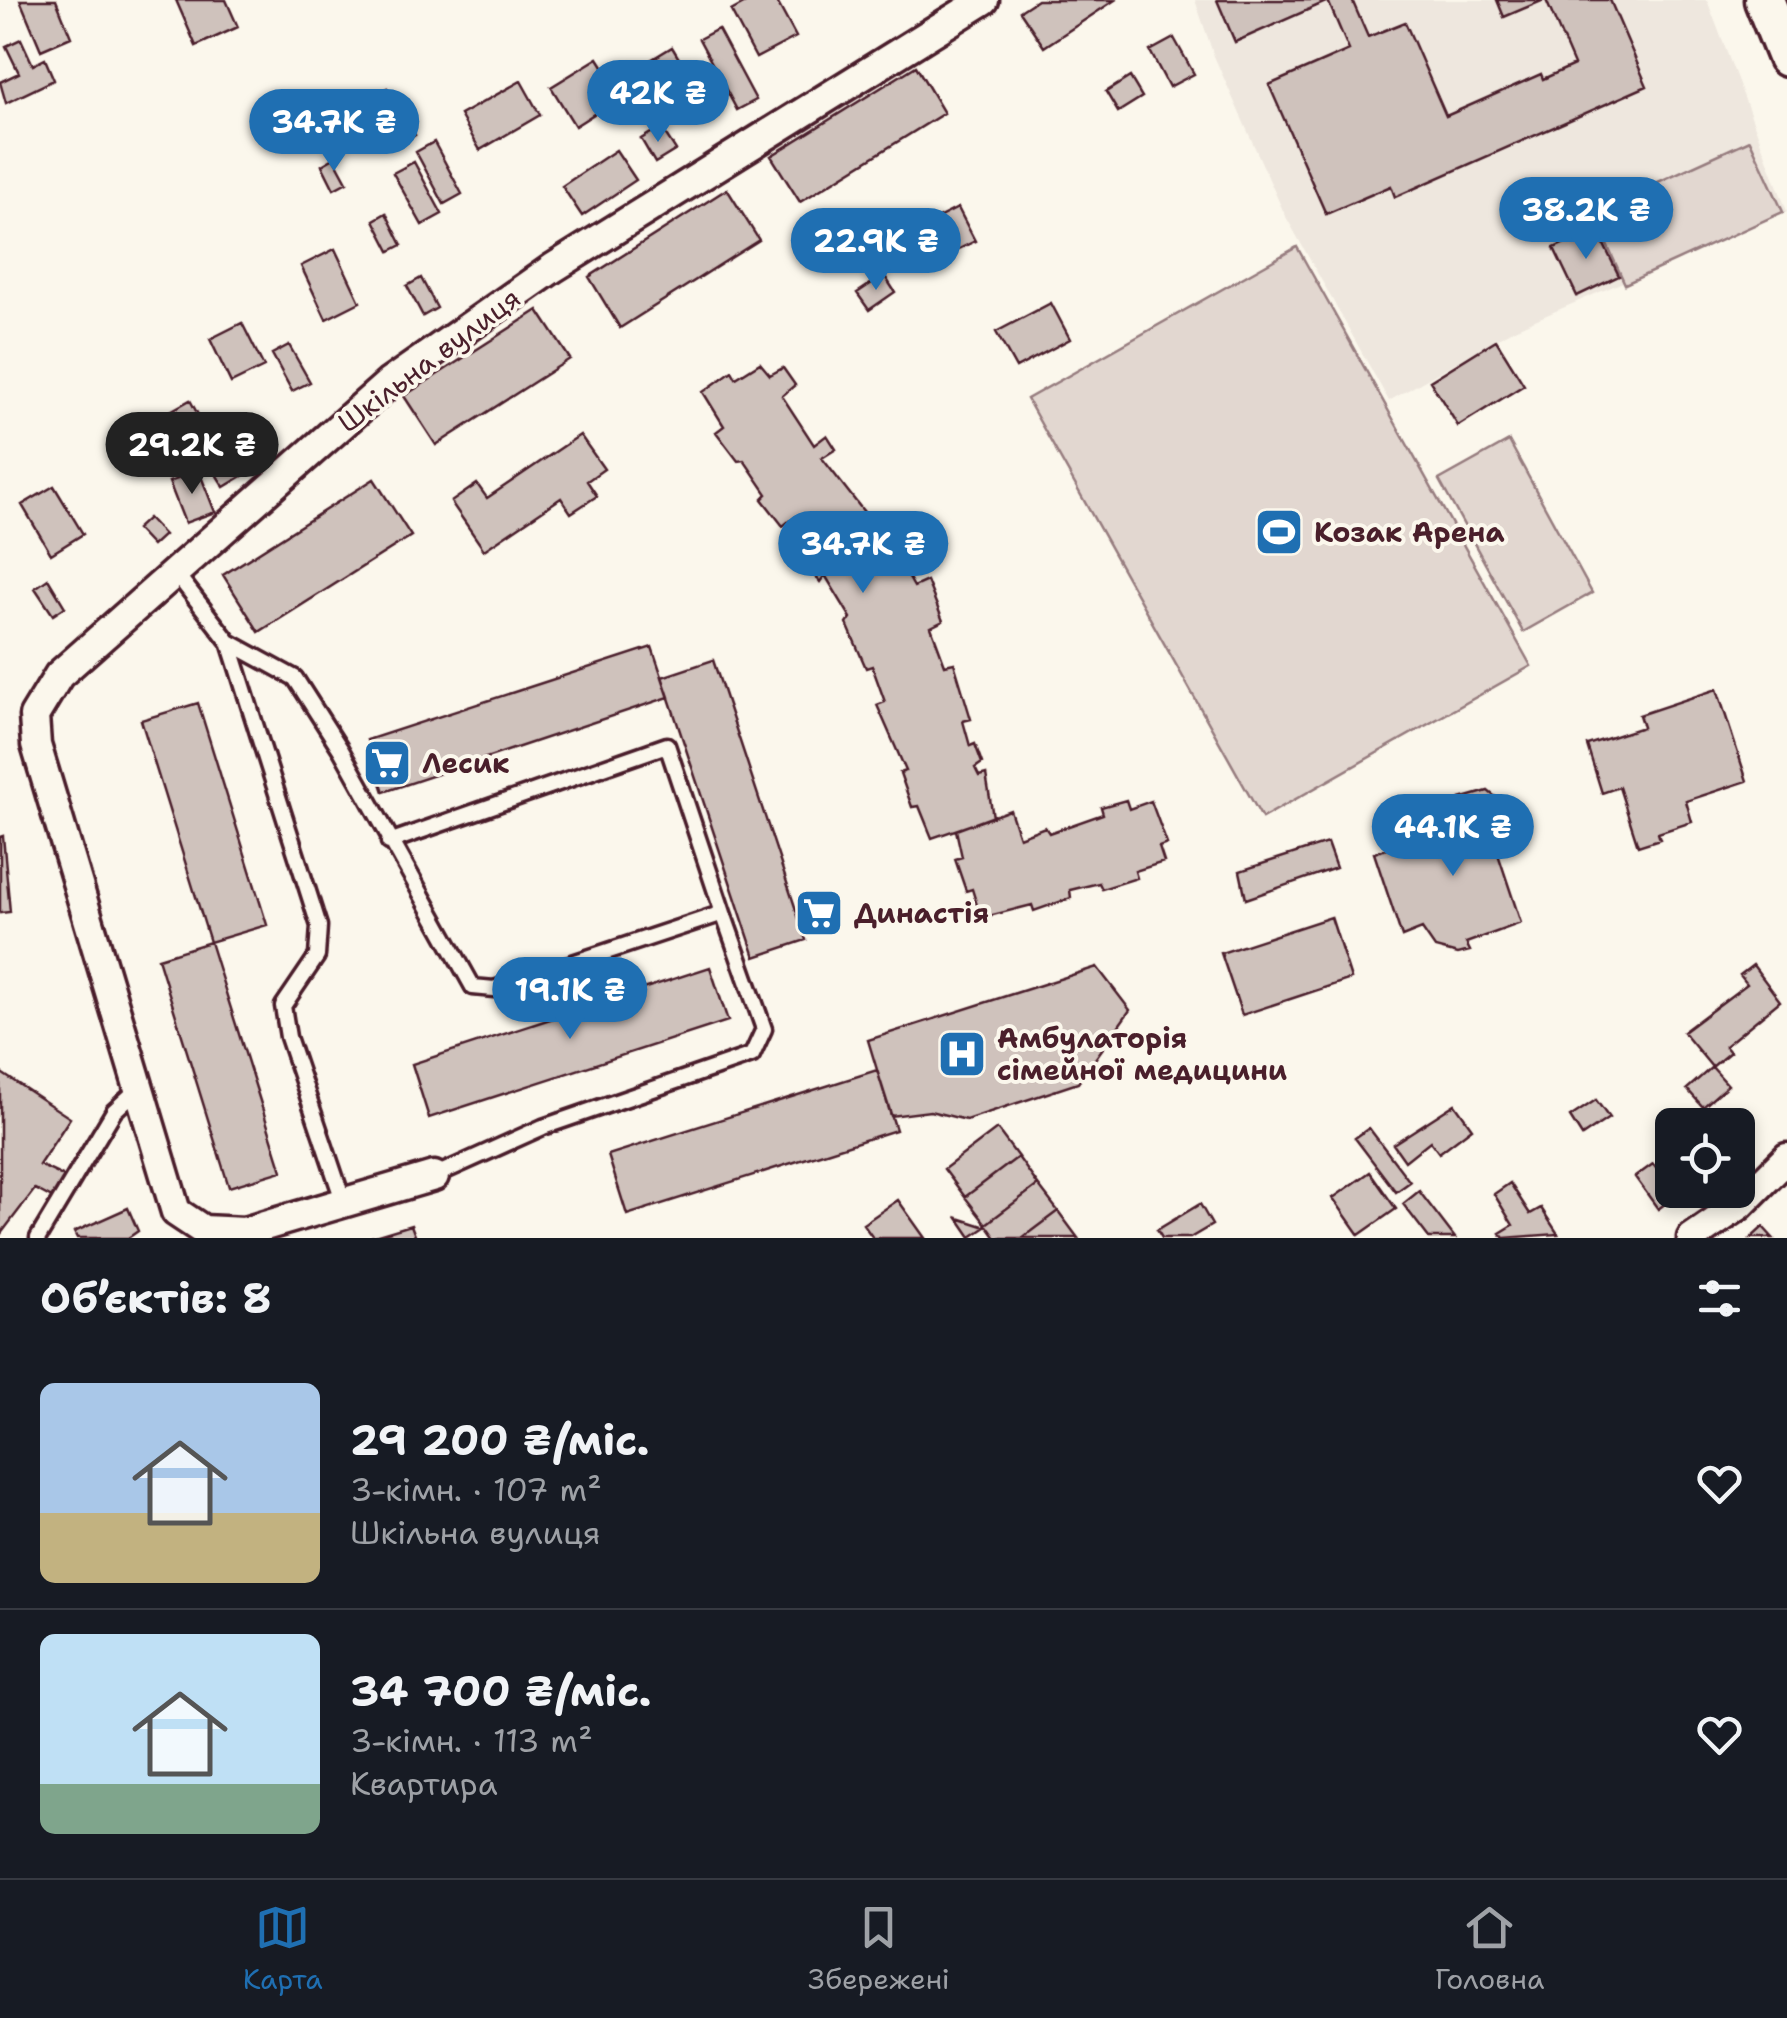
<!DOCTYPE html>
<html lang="uk">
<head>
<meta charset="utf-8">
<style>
  body { margin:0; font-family:"Shantell Sans",sans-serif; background:#20242c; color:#f1f3f6; height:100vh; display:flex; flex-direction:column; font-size:38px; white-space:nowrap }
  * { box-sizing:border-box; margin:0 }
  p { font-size:32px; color:#9ea1a6 }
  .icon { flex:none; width:55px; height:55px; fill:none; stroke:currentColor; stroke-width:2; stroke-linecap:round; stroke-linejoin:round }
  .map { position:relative; height:1238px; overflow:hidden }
  .sheet { display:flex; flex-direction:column; background:#171b24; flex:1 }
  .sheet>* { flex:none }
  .fabs { position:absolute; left:1655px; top:1108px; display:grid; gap:20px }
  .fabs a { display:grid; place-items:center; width:100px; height:100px; border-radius:15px; background:#171b24; box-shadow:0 5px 15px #0003; font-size:50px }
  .price { position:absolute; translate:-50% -85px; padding:0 22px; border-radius:35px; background:#1f6fb2; color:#fff; font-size:32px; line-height:65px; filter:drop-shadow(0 2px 5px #0008) }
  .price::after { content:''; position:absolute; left:50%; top:60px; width:30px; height:22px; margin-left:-15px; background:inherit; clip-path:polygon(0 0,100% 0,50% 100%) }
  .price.selected { background:#222; color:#fff }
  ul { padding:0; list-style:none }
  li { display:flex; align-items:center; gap:30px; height:250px; padding:0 40px }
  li+li { border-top:2px solid #363941 }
  li span { display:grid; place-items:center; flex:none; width:280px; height:200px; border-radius:15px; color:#555 }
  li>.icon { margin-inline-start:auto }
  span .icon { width:120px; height:120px; fill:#fffc; stroke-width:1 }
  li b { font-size:42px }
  h2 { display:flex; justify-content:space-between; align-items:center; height:120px; padding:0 40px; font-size:42px }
  .dock { display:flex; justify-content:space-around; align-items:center; height:140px; border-top:2px solid #363941; background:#171b24; font-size:28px; color:#9ea1a6 }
  .dock a { display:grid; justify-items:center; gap:5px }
  .dock .selected { color:#1f6fb2 }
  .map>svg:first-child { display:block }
  .built { fill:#eee7de }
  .green { fill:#e2d7d0; stroke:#967b7e; stroke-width:2.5 }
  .building { fill:#cfc2bc; stroke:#4a1f2b; stroke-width:2.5 }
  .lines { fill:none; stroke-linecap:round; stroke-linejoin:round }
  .service-casing { stroke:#4a1f2b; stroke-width:21 }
  .minor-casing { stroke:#4a1f2b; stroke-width:35 }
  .secondary-casing { stroke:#4a1f2b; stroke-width:45 }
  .service { stroke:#fbf7ec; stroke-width:14 }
  .minor { stroke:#fbf7ec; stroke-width:28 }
  .secondary { stroke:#fbf7ec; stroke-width:38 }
  .labels { text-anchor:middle; stroke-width:8; stroke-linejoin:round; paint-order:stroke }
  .street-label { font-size:28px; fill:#4a1f2b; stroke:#fbf7ec }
  .poi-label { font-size:28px; font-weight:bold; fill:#4a1f2b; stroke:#fbf7ec; text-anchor:start }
</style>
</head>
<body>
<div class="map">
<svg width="1787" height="1238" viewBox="0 0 1787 1238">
  <rect width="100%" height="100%" fill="#fbf7ec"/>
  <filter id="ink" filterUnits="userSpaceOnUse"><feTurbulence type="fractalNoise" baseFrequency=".01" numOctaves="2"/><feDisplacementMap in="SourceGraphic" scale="20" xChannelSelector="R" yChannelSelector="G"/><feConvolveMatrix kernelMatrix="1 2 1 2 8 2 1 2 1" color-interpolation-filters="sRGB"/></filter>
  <g filter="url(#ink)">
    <!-- built -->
    <path class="built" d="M1195,0H1707L1787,211L1512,330L1389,401L1285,215L1214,56Z"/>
    <!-- green -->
    <path class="green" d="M1750,140L1783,212L1625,284L1592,212Z
      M1297,247L1531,666L1262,818L1027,399Z
      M1509,441L1592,593L1523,632L1439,480Z"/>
    <!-- building -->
    <path class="building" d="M20,0H56L71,37L41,50Z
      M176,0H226L238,27L196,46Z
      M751,0H776L796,37L756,58L731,11Z
      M1037,0H1115L1044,47L1020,11Z
      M1217,0H1352L1368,37L1405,22L1446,116L1541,74L1543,79L1574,65L1546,0H1610L1647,86L1395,197L1391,186L1326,214L1269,85L1349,50L1328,1L1235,42Z
      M1497,0H1544L1504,17Z
      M718,29L756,100L737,110L699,39Z
      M1174,38L1194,74L1169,87L1150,51Z
      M21,39L33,65L45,59L54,80L6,103L0,82L19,73L6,46Z
      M672,47L704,100L667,122L636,69Z
      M598,58L622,96L575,126L551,87Z
      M916,66L944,113L800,202L771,156Z
      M1130,77L1142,97L1118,112L1106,92Z
      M521,81L540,115L480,150L460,115Z
      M387,88L415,135L397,146L370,98Z
      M661,127L676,150L655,163L641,139Z
      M434,142L462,194L444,204L416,152Z
      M616,150L636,180L582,216L562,186Z
      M334,158L347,182L334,189L322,165Z
      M414,162L442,214L422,225L393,173Z
      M727,189L759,240L620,328L589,277Z
      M958,208L975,241L923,267L906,234Z
      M386,213L402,245L390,251L374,220Z
      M1596,228L1619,276L1577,296L1554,248Z
      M335,249L360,302L326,319L301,266Z
      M884,275L895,292L869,310L857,293Z
      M421,278L437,308L423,316L407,286Z
      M1051,303L1070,339L1016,368L996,332Z
      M538,310L570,359L436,445L404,396Z
      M242,323L264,367L231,383L210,339Z
      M1496,340L1524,385L1458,426L1430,381Z
      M289,345L310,382L292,391L272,354Z
      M760,363L770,375L783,368L795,385L782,396L814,445L827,435L836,449L822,458L892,548L914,587L927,581L943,621L931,627L945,665L954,663L971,719L963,721L970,746L975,744L982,763L975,768L979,776L986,774L993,817L932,838L919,806L912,807L900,773L906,771L877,705L885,702L872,666L866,668L847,624L851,618L825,575L820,582L799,554L806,546L789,521L783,526L762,499L767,494L744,460L738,461L716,432L724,426L703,392L732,371L736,378Z
      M190,400L209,435L186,448L167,413Z
      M580,435L604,469L587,481L597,496L571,513L561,498L484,550L451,502L477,484L487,498Z
      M232,442L249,472L224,487L206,458Z
      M199,471L215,512L185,523L169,482Z
      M374,479L411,536L259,632L223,575Z
      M54,486L83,534L51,554L22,505Z
      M148,518L164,535L152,546L136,529Z
      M48,579L65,607L53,615L35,588Z
      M652,647L669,697L384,792L367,740Z
      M713,660L806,940L755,957L662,677Z
      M1717,689L1747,781L1686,801L1692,822L1658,833L1660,839L1638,846L1619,787L1602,793L1587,745L1643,727L1639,715Z
      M198,703L267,925L210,942L141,720Z
      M1488,791L1509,808L1504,833L1494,842L1521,923L1466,943L1470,951L1458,954L1435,948L1422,929L1402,937L1374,853L1453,827L1460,799Z
      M1126,800L1129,809L1151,801L1167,844L1159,847L1164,862L1135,871L1137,878L1102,889L1099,883L1070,890L1071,898L1034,911L1032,905L981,918L972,889L966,891L955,859L962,857L956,830L1010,810L1019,837L1045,827L1049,833L1103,814L1101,807Z
      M3,836L10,912L0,913V837Z
      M1327,843L1336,868L1246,899L1240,871Z
      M1331,917L1351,979L1242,1015L1221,953Z
      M210,942L282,1171L229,1187L158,958Z
      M1753,965L1780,1001L1725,1046L1730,1052L1712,1067L1683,1032L1747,984L1740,975Z
      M710,967L728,1021L429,1118L412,1064Z
      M1097,967L1130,1010L1078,1083L966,1120L930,1111L891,1116L868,1040Z
      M1712,1067L1728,1085L1703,1107L1687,1089Z
      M877,1070L896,1130L627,1215L608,1155Z
      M0,1072L70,1118L39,1165L65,1177L54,1199L35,1189L0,1235Z
      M1596,1100L1609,1118L1582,1136L1570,1117Z
      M1455,1104L1472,1128L1439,1153L1430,1141L1405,1161L1393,1144Z
      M1369,1128L1410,1182L1396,1192L1355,1138Z
      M997,1129L1018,1157L965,1197L944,1169Z
      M1018,1157L1038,1185L986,1224L965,1197Z
      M1653,1164L1676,1196L1658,1209L1635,1177Z
      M1370,1172L1396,1209L1359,1235L1333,1198Z
      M1510,1183L1530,1214L1541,1208L1558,1234L1504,1238L1500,1233L1513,1225L1494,1194Z
      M1038,1185L1058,1211L1022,1238H996L986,1224Z
      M1419,1191L1455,1238H1429L1403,1204Z
      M898,1200L925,1238H873L863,1224Z
      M1200,1204L1212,1225L1190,1238H1162L1157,1230Z
      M128,1208L138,1231L128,1238H77L74,1232Z
      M1058,1211L1078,1238H1022Z
      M958,1218L986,1227L971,1237Z
      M411,1225L416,1238H368Z
      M1763,1227L1773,1238H1751Z"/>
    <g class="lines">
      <!-- service casing -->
      <g class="service-casing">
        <path id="service" d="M175,572L229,642L295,678L341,750L473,987L494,989L723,913L764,1029L752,1055L543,1127L434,1176
          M229,642L319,926L317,956L283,1006L288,1037L344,1203
          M389,842L667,745L723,913
          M38,1238L114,1111L140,1087"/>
      </g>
      <!-- minor casing -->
      <g class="minor-casing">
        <path id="minor" d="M434,1176L244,1232L203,1230L176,1212L36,745L34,716L59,675L389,383L553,268L984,0
          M1692,1238L1740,1205L1787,1158"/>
      </g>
      <!-- secondary casing -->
      <g class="secondary-casing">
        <path id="secondary" d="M1764,0L1787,57"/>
      </g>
      <!-- service -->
      <use href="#service" class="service"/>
      <!-- minor -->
      <use href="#minor" class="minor"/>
      <!-- secondary -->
      <use href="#secondary" class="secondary"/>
    </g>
  </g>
  <!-- icons -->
  <defs>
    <g id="stadium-square" transform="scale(2.5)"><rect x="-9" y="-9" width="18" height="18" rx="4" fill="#1f6fb2" stroke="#fbf7ec"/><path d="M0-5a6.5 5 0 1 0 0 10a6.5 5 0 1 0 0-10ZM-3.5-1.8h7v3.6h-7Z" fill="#fff"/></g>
    <g id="supermarket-square" transform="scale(2.5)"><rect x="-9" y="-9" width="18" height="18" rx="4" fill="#1f6fb2" stroke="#fbf7ec"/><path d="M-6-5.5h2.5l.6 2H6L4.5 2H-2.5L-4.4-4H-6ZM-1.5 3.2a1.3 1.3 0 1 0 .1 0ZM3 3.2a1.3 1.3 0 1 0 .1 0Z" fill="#fff"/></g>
    <g id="hospital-square" transform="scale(2.5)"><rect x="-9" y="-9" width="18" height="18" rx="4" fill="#1f6fb2" stroke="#fbf7ec"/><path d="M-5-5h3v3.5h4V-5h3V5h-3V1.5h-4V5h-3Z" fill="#fff"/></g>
  </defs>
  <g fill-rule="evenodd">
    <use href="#stadium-square" x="1279" y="532"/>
    <use href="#supermarket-square" x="387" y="763"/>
    <use href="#supermarket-square" x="819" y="913"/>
    <use href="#hospital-square" x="962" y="1054"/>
  </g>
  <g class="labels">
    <!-- street labels -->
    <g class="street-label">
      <text transform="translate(429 360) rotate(-37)" y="10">Шкільна вулиця</text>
    </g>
    <!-- poi labels -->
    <g class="poi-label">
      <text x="1314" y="542">Козак Арена</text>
      <text x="422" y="773">Лесик</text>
      <text x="854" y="923">Династiя</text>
      <text x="997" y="1048">Амбулаторія<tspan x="997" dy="32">сімейної медицини</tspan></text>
    </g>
  </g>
</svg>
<div class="fabs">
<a><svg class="icon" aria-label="locate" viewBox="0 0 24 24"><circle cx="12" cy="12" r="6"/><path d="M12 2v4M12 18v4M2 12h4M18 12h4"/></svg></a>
</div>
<b class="price" style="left:658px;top:145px">42K ₴</b>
<b class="price" style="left:334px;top:174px">34.7K ₴</b>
<b class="price" style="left:1586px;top:262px">38.2K ₴</b>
<b class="price" style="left:876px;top:293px">22.9K ₴</b>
<b class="price selected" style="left:192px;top:497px">29.2K ₴</b>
<b class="price" style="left:863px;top:596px">34.7K ₴</b>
<b class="price" style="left:1453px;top:879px">44.1K ₴</b>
<b class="price" style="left:570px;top:1042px">19.1K ₴</b>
</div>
<section class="sheet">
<h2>Об’єктів: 8<svg class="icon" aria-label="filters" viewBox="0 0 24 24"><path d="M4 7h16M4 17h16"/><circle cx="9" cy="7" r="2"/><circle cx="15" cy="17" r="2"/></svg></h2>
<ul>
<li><span style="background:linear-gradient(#a9c7e8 65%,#c2b280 0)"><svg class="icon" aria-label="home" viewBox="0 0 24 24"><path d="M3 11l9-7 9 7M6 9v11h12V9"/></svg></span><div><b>29 200 ₴/міс.</b><p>3-кімн. · 107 m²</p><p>Шкільна вулиця</p></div><svg class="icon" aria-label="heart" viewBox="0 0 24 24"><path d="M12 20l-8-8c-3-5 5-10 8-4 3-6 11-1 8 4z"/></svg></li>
<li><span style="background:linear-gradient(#bfe0f5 75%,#7fa58c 0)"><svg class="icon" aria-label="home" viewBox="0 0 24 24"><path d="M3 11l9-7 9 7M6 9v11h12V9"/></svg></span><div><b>34 700 ₴/міс.</b><p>3-кімн. · 113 m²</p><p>Квартира</p></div><svg class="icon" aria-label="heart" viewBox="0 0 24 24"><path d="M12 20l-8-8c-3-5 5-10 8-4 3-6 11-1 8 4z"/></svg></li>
</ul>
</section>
<nav class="dock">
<a class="selected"><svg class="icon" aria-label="map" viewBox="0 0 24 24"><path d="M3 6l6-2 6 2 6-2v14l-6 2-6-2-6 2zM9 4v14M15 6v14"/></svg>Карта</a>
<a><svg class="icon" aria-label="saved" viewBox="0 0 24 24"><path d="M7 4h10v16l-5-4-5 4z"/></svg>Збережені</a>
<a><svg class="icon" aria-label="home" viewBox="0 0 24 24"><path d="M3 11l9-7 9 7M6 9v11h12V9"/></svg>Головна</a>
</nav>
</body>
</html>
